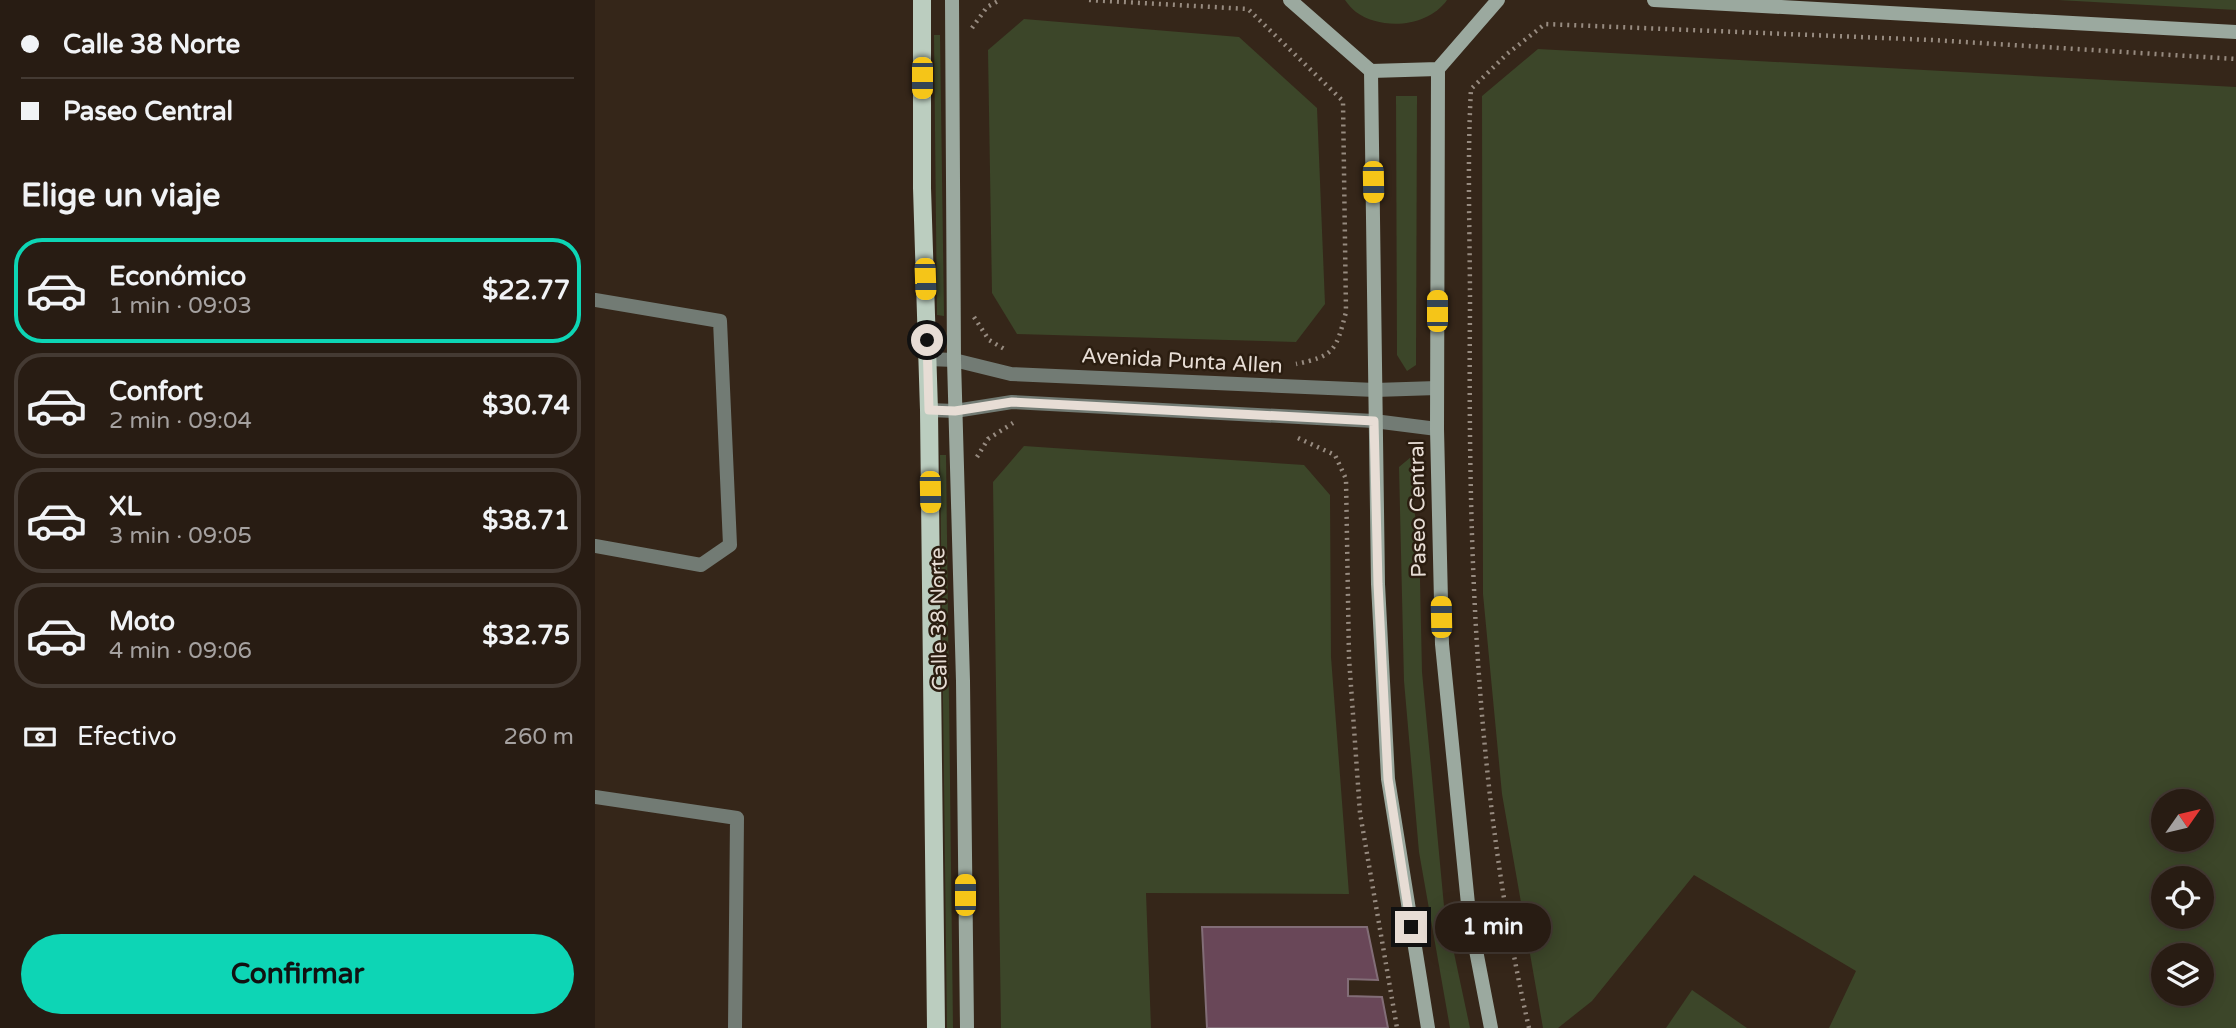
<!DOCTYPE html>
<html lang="es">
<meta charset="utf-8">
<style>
:root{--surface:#281c13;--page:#342921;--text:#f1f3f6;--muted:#a5a1a0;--line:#443a33;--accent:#0dd5b5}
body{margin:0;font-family:"Varela Round",sans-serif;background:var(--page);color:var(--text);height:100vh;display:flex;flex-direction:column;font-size:26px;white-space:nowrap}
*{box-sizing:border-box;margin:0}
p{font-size:23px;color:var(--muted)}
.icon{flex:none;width:38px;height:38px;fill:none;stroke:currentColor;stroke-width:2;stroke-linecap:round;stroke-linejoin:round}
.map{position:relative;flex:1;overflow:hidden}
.side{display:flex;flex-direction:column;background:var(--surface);width:595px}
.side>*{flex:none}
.banner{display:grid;align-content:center;height:154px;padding:0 21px;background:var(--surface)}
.needle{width:46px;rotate:56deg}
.tools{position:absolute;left:1556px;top:789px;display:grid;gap:14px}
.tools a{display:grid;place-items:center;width:63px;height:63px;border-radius:50%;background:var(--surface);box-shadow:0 4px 18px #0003,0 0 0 2px var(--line);font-size:35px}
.end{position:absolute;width:32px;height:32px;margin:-16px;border:9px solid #e7ddd5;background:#111;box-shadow:0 0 0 4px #111}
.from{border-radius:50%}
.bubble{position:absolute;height:49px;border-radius:24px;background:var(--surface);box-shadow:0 4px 18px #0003,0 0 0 2px var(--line);font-size:23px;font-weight:800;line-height:49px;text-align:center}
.car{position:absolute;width:21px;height:42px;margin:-21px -10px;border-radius:9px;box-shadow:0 0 5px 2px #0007;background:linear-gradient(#f5c518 24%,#345 0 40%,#f5c518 0 76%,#345 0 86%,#f5c518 0)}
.banner b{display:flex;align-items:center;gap:24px;height:66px;font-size:26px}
.banner b+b{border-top:2px solid var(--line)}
.banner i{width:18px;height:18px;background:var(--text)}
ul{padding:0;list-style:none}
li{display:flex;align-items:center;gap:21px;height:105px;margin:0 14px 10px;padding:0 7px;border:4px solid var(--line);border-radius:28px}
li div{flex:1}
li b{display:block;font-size:26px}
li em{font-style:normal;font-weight:800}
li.selected{border-color:var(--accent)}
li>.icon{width:63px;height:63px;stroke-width:1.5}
h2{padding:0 21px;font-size:32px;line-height:84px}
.pay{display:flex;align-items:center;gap:18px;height:77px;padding:0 21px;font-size:26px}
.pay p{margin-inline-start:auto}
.primary-button{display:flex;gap:14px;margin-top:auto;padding:14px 21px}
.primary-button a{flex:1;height:80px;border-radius:42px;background:var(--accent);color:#111;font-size:28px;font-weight:800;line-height:80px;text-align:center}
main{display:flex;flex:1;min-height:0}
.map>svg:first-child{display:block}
</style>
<main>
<section class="side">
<div class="banner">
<b><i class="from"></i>Calle 38 Norte</b>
<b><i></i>Paseo Central</b>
</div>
<h2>Elige un viaje</h2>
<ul>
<li class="selected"><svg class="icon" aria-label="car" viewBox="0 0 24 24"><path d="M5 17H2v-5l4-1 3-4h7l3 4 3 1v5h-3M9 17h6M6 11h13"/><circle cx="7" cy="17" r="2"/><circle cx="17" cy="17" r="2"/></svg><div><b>Económico</b><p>1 min · 09:03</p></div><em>$22.77</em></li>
<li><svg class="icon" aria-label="car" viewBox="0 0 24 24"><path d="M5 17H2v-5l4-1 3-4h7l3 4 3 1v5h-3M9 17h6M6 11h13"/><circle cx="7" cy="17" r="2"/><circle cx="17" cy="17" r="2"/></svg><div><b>Confort</b><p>2 min · 09:04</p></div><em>$30.74</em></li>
<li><svg class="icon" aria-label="car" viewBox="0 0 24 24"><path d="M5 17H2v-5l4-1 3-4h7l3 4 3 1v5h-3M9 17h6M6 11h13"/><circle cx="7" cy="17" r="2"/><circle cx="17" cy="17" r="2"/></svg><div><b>XL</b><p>3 min · 09:05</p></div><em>$38.71</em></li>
<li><svg class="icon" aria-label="car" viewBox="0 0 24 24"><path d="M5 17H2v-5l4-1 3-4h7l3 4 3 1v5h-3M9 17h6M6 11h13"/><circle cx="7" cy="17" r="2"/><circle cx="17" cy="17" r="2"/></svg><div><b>Moto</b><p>4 min · 09:06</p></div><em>$32.75</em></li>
</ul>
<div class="pay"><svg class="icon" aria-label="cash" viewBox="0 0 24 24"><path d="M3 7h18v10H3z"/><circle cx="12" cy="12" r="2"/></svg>Efectivo<p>260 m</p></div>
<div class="primary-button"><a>Confirmar</a></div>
</section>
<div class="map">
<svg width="1641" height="1028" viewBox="0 0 1641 1028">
<rect width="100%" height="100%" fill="#352619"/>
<g fill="#3c4629" fill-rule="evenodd">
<path d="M750,0H852C833,27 787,31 761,12C757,9 753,4 750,0Z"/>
<path d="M1463,0H1641V10Z"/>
<path d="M429,19L644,37L722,108L730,304L701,342L422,334L397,293L393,50Z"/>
<path d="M339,35H345L349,316L342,315Z"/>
<path d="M943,49L1641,87V1028H1234L1261,971L1099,875L997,1001L963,1028H948L907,794L888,594L887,96ZM1568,802H1606V840H1568ZM1568,878H1606V917H1568ZM1568,956H1606V994H1568Z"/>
<path d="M801,96H822L821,365L812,371L802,355Z"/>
<path d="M429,446L709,465L735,495L736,657L754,894L551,893L556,1028H406L398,482Z"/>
<path d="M345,455H351L358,1028H352Z"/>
<path d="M816,457L820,515L824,534L827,672L849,906L875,1028H855L824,852L809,681L804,467Z"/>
<path d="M1097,990L1152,1028H1071Z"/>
</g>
<path fill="#694758" stroke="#826d77" stroke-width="2" d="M607,927H772L783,980L753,979V996L787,997L793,1028H612Z"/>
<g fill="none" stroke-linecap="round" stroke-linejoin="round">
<g stroke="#978b80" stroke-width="4.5" stroke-dasharray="2 5" stroke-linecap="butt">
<path d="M494,0L653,9L748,101L751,312C741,350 740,356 701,364"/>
<path d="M377,28L392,7L405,0"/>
<path d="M379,317L394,340L411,350"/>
<path d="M703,438L740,455L751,479L754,658L765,813L802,1028"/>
<path d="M382,457L393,439L418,423"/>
<path d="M934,1028C880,791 873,548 875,306C875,234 872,161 876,89L912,54L950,24L1337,40L1641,59"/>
</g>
<g stroke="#727b74" stroke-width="14">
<path d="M0,300L125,321L135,545L106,565L0,546"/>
<path d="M333,359L359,360L416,374L780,390L842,388"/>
<path d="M334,410L360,411L417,402L779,421L842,429"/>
<path d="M0,797L142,818L140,1028"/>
</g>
<g stroke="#9ba99f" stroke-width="14">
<path d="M357,0L359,360L368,681L372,1028"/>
<path d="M695,0L776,71L843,69L903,0"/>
<path d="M1059,0L1641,32"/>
<path d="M843,69L842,429L847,644L874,914L896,1028"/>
<path d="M776,71L783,584L793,779L833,1028"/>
</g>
<path stroke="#bbcdbf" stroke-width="18" d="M327,0V188L334,410L341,1028"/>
</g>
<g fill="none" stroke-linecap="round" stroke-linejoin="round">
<path stroke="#e7ddd5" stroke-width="9" d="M332,340L334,410L360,411L417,402L779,421L783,584L793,779L816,927"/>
</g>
<g text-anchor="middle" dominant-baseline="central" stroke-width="5" stroke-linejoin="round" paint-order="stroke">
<g font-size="21" fill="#e7ddd5" stroke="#2b1d10">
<text transform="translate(587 361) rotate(3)">Avenida Punta Allen</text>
<text transform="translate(823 509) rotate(-91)">Paseo Central</text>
<text transform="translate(344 619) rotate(-91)">Calle 38 Norte</text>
</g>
</g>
</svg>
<div class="tools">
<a><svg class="needle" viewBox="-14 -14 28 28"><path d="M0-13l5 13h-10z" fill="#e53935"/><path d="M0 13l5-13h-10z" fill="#a5a1a0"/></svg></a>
<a><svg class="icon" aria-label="locate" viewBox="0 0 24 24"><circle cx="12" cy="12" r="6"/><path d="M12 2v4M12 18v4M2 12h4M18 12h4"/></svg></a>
<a><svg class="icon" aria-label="layers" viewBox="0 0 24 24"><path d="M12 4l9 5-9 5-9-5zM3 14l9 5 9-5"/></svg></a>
</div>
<i class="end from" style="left:332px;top:340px"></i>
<i class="end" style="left:816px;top:927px"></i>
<div class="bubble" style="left:840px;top:903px;width:116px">1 min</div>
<i class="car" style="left:327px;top:78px;rotate:180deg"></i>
<i class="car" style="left:778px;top:182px;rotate:179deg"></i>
<i class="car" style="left:330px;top:279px;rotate:178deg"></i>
<i class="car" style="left:842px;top:311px;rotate:0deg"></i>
<i class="car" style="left:335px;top:492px;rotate:179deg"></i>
<i class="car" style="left:846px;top:617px;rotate:359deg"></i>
<i class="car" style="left:370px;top:895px;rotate:0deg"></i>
</div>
</main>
